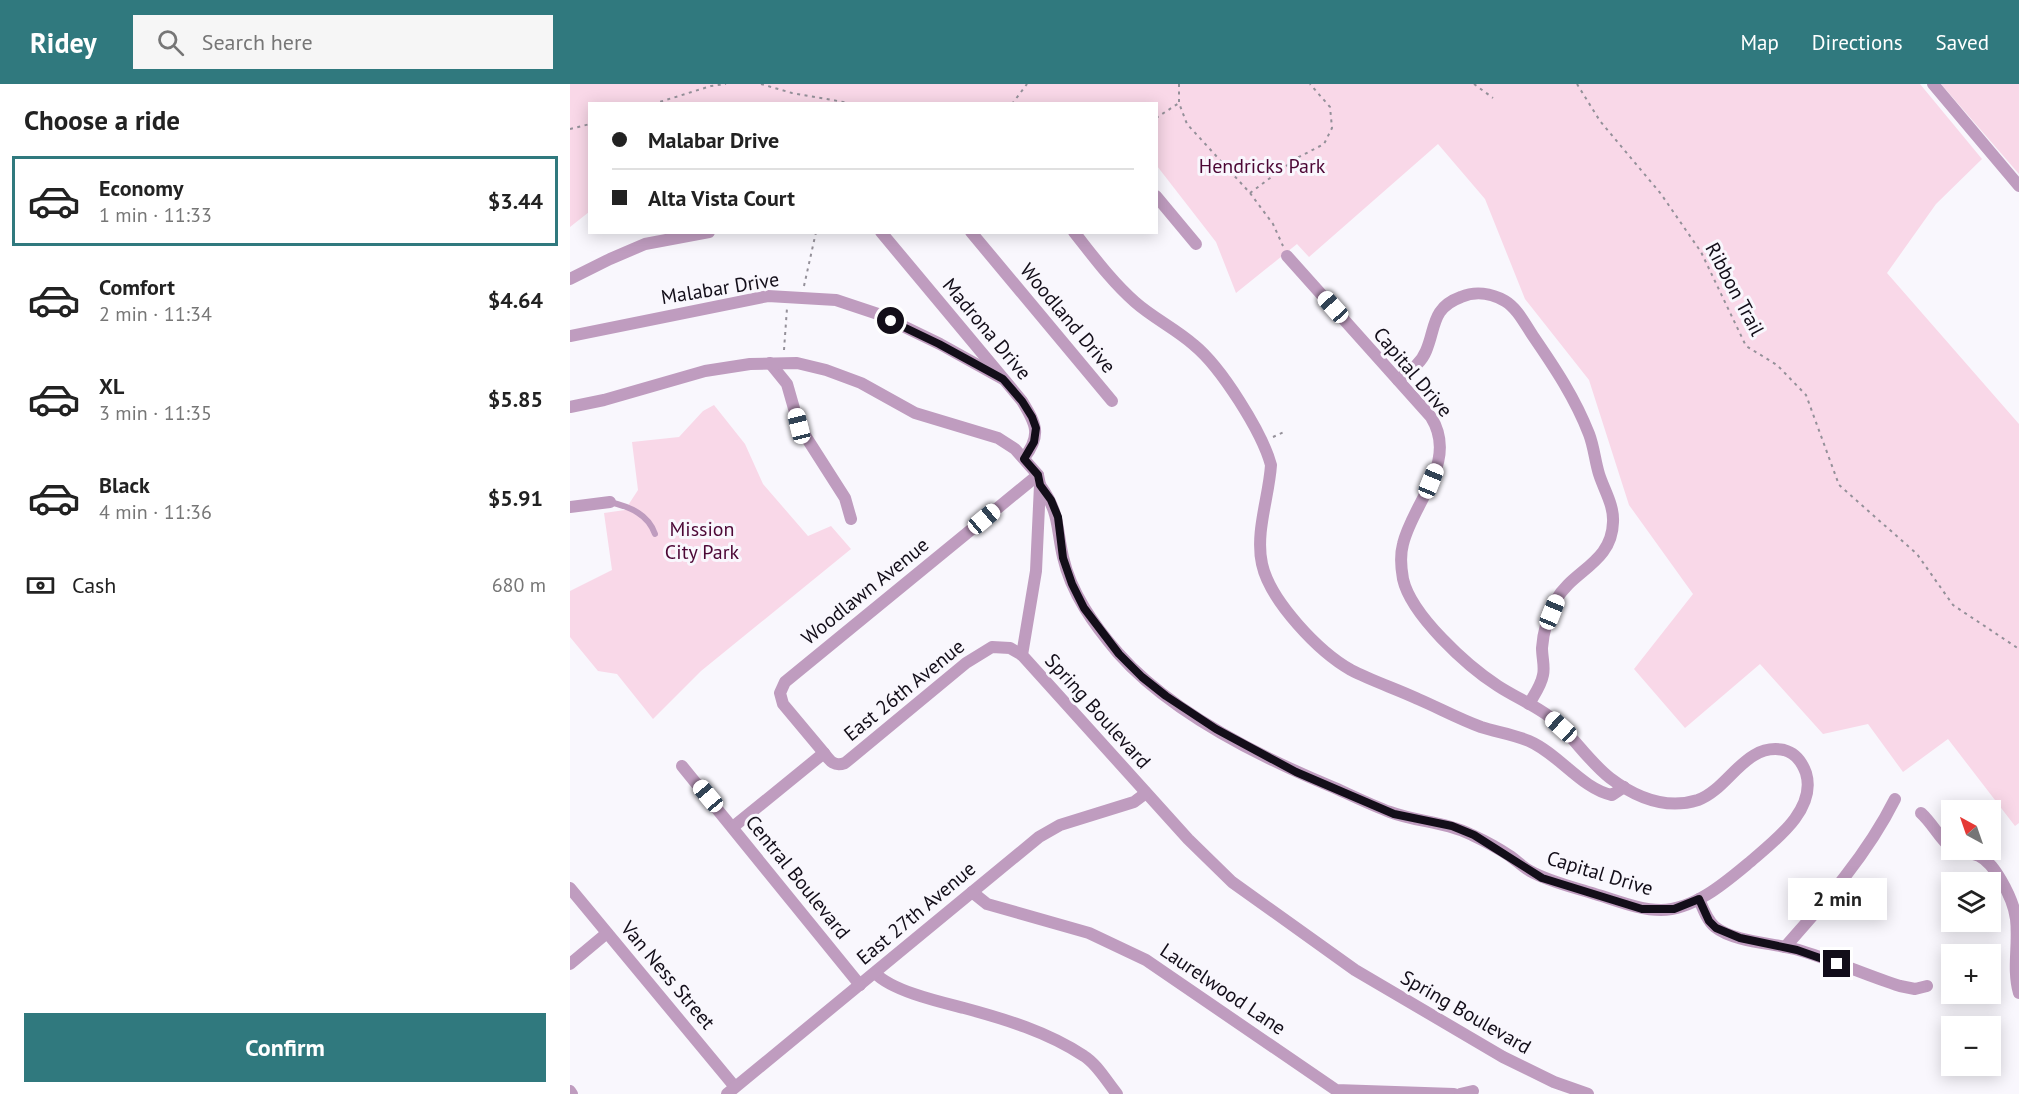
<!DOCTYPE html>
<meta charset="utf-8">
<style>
:root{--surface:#fff;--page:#f6f6f6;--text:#222;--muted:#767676;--line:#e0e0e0;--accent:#30797e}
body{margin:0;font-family:"PT Sans",sans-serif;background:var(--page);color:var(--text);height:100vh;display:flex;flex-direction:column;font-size:22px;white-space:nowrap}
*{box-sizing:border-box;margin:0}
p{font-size:20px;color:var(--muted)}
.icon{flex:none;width:33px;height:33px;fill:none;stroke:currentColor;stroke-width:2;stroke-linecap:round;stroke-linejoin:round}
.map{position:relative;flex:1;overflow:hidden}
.details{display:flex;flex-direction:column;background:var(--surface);width:570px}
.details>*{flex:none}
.guide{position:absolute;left:18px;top:18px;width:570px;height:132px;border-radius:0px;box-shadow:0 3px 15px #0003;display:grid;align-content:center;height:132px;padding:0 24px;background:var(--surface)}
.needle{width:39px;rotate:320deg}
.controls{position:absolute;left:1371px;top:716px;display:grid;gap:12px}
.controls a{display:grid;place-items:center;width:60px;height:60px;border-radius:0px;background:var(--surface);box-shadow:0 3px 15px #0003;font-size:30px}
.end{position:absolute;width:27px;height:27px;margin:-14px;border:8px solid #130e19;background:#fff;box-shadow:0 0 0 3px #fff}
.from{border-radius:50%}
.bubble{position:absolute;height:42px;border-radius:0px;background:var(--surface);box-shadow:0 3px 15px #0003;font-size:20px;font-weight:800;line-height:42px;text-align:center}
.car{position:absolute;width:18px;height:36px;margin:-18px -9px;border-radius:8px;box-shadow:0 0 4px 2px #0007;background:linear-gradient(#fff 24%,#345 0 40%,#fff 0 76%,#345 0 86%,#fff 0)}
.guide b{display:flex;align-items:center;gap:21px;height:57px;font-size:22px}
.guide b+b{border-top:2px solid var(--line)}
.guide i{width:15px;height:15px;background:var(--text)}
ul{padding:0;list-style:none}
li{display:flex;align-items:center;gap:18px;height:90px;margin:0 12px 9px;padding:0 12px;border:3px solid transparent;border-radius:0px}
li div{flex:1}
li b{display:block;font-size:22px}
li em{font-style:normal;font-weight:800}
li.current{border-color:var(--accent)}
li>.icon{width:54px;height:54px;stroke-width:1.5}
h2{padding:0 24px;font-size:27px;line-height:72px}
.pay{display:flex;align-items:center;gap:15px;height:66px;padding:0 24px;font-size:22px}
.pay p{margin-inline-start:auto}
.cta{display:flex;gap:12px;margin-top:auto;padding:12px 24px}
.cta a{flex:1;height:69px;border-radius:0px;background:var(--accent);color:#fff;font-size:24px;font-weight:800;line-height:69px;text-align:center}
header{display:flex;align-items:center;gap:36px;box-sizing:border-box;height:84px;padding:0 30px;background:var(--accent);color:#fff}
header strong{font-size:28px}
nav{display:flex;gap:33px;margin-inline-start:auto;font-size:21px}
.search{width:420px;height:54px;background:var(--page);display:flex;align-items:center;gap:15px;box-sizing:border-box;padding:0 21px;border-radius:0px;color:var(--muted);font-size:22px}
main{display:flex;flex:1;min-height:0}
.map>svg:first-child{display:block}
</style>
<header>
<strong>Ridey</strong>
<div class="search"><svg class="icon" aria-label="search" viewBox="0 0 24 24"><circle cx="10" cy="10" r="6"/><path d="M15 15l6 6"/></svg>Search here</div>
<nav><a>Map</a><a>Directions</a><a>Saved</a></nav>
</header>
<main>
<section class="details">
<h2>Choose a ride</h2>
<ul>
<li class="current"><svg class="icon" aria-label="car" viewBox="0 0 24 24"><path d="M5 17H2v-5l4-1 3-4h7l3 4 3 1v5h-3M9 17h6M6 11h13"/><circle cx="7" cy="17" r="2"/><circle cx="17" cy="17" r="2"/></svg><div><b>Economy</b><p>1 min · 11:33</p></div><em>$3.44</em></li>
<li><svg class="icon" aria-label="car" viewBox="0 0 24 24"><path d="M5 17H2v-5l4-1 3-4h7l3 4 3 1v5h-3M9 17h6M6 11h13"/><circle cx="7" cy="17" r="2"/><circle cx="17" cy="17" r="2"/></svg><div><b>Comfort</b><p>2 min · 11:34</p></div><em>$4.64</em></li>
<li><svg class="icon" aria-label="car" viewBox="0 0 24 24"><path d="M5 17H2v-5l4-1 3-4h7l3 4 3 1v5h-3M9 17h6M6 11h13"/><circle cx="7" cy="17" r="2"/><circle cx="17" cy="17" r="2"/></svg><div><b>XL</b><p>3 min · 11:35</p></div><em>$5.85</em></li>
<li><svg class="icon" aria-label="car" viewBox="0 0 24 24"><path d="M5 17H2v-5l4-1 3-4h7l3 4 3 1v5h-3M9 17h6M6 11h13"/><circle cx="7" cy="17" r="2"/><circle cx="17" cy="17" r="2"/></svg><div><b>Black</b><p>4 min · 11:36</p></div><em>$5.91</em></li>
</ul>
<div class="pay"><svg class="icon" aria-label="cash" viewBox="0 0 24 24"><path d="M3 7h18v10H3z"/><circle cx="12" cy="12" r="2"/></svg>Cash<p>680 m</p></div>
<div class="cta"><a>Confirm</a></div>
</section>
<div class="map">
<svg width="1449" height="1010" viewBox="0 0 1449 1010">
<rect width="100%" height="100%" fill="#f9f7fd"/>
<g fill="#f9d8e8">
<path d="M0,0H1350L1412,75L1366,120L1317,189L1449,340V739L1445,742L1378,655L1333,688L1298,640L1253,650L1190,580L1115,644L1064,585L1123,510L1059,421L1019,296L955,215L915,115L868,60L739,173L727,160L666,209L646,158L587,82L586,20H20L19,128L0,143Z"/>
<path d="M1371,0H1449V90Z"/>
<path d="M144,321L175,360L193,400L238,452L261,442L281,465L131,587L83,635L47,590L28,587L0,553V507L42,486L34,429L55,426L68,406L62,358L109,353L133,327Z"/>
</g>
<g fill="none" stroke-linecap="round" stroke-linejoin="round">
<g stroke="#949099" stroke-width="2" stroke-dasharray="3 4.5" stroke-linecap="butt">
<path d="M191,0L222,9L285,20"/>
<path d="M609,0V19L617,40L680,109L703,140L713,162"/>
<path d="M904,0L923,14"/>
<path d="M1007,0L1030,37L1091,110L1131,168L1176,262L1207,281L1236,311L1269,401L1347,470L1383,521L1449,565"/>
<path d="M83,20L141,2L156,0"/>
<path d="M442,20L457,0"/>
<path d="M586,34L609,19"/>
<path d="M0,45L20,40"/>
<path d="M680,109L727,74L754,60L762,44L760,23L740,0"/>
<path d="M234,202L246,148"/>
<path d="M214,266L217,224"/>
<path d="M703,353L714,348"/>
</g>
<path stroke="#bf9cbf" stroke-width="6" d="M40,418C60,423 78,430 85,450"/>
<g stroke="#bf9cbf" stroke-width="12">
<path d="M1363,0L1449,102"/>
<path d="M586,112L626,160"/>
<path d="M311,148L452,317C466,340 472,351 454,374"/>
<path d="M401,148L542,317"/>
<path d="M504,148C523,172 542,198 565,218C583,234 606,245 624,261C651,283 692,348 701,381C699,413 685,448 692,480C700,517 749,568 781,586C802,597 827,605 848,615C869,624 889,635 911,643C926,648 943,650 959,657C989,670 1012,705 1042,711L1054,703"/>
<path d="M0,195L40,175L75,160L139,148"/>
<path d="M0,252L198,212L266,216L308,230L370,260L433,295"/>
<path d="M200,279L217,300L229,342L275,414L281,435"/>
<path d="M828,296C838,288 851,280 856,267C866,244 861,224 891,213C905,207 921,209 935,217C947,224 955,240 963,252C985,284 1005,314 1019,350C1024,363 1025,377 1029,390C1034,406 1044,421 1043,438C1042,479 1003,486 986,516C979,530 973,548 972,564C972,573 975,583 973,591C971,602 964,611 959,620"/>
<path d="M0,323L34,316L135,287L180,280L227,279L256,286L291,299L345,329L428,354L445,365L468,391L470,401L466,487L452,571L618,755L662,798L785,886L933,973L984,998L1018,1010"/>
<path d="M470,401C490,429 486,442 493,473C501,509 524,541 548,569C601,629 692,674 765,704C783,712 801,721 820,728C847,738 876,738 902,751C915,757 928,764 940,772C947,777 953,783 960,787C980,798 1003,803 1025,810C1046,816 1069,826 1091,826C1124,826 1156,798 1180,778C1204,757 1247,726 1236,689C1232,678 1226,669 1214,666C1175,658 1159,705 1128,716C1096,726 1065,713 1040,694C1017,676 1002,650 980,633C964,621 945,613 928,602C897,582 841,531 833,495C831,484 830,471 833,460C843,418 889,378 861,333L717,172"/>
<path d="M0,423L40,418"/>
<path d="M254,669L213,620L210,609L215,598L468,391"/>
<path d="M112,682L290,901"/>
<path d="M1351,729C1363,740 1369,754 1382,765"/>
<path d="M163,743L254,669C260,677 264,683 275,679L396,579L422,563L440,564L452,571"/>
<path d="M1382,765C1391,770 1401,768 1409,772C1419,777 1425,786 1431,796C1438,808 1444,820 1446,835C1449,860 1442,885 1449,909"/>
<path d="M0,804L165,1003"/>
<path d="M402,808L417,820L519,849L576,876L766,1006L884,1010"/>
<path d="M1129,815C1133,825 1137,836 1145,843C1164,858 1202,859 1225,865C1261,875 1295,891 1330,902L1345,905L1357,902"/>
<path d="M1215,863C1256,817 1297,771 1325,715"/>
<path d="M0,880L37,849"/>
<path d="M305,889C322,907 370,918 394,924C435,935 478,948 514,972C527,980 537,998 547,1010"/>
<path d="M0,1007L2,1010"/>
<path d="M157,1010L469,753L490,741L564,718L576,709"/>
<path d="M890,1010L903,1007"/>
</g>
</g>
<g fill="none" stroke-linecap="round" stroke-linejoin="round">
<path stroke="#130e19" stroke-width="8" d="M321,237L369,260L433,295L452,317L462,333L466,344L464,358L454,375L468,391L470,401L481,416L488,433L493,474L502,500L514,524L549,570L572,593L596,612L646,645L726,688L824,730L882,742L904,751L972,794L1072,825H1104L1129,815L1139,837L1146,844L1170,854L1227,866L1267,880"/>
</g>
<g text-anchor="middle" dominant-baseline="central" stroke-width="6" stroke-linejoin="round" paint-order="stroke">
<g font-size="20" fill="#4c0735" stroke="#f9f7fd">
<text x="692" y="82">Hendricks Park</text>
<text x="132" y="445">Mission<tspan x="132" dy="23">City Park</tspan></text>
</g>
<g font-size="20" fill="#130e19" stroke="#f9f7fd">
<text transform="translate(150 204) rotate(-9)">Malabar Drive</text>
<text transform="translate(1165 205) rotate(62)">Ribbon Trail</text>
<text transform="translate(498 234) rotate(50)">Woodland Drive</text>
<text transform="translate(417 245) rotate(50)">Madrona Drive</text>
<text transform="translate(843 288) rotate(50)">Capital Drive</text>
<text transform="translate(295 507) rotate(-39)">Woodlawn Avenue</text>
<text transform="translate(334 606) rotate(-39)">East 26th Avenue</text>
<text transform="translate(528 627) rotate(48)">Spring Boulevard</text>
<text transform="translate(1030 789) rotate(17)">Capital Drive</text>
<text transform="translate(228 793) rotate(51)">Central Boulevard</text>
<text transform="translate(346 829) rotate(-40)">East 27th Avenue</text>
<text transform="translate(98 891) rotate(50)">Van Ness Street</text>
<text transform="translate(653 905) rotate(34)">Laurelwood Lane</text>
<text transform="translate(896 928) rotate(30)">Spring Boulevard</text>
</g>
</g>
</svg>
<div class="controls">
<a><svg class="needle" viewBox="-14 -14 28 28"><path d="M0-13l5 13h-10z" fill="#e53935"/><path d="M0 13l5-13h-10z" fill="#767676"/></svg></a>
<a><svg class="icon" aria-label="layers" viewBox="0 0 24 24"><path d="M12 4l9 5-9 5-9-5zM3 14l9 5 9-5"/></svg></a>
<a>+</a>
<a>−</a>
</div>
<i class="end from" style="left:321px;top:237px"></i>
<i class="end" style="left:1267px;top:880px"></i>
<div class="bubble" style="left:1218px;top:794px;width:99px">2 min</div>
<i class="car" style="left:763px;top:223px;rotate:318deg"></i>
<i class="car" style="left:229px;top:342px;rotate:346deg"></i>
<i class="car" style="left:861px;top:397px;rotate:22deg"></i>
<i class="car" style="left:414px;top:435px;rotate:50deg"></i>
<i class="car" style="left:982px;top:528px;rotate:22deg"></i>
<i class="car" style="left:991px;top:643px;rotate:312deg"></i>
<i class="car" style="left:138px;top:712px;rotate:320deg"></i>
<div class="guide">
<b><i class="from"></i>Malabar Drive</b>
<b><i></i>Alta Vista Court</b>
</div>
</div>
</main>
